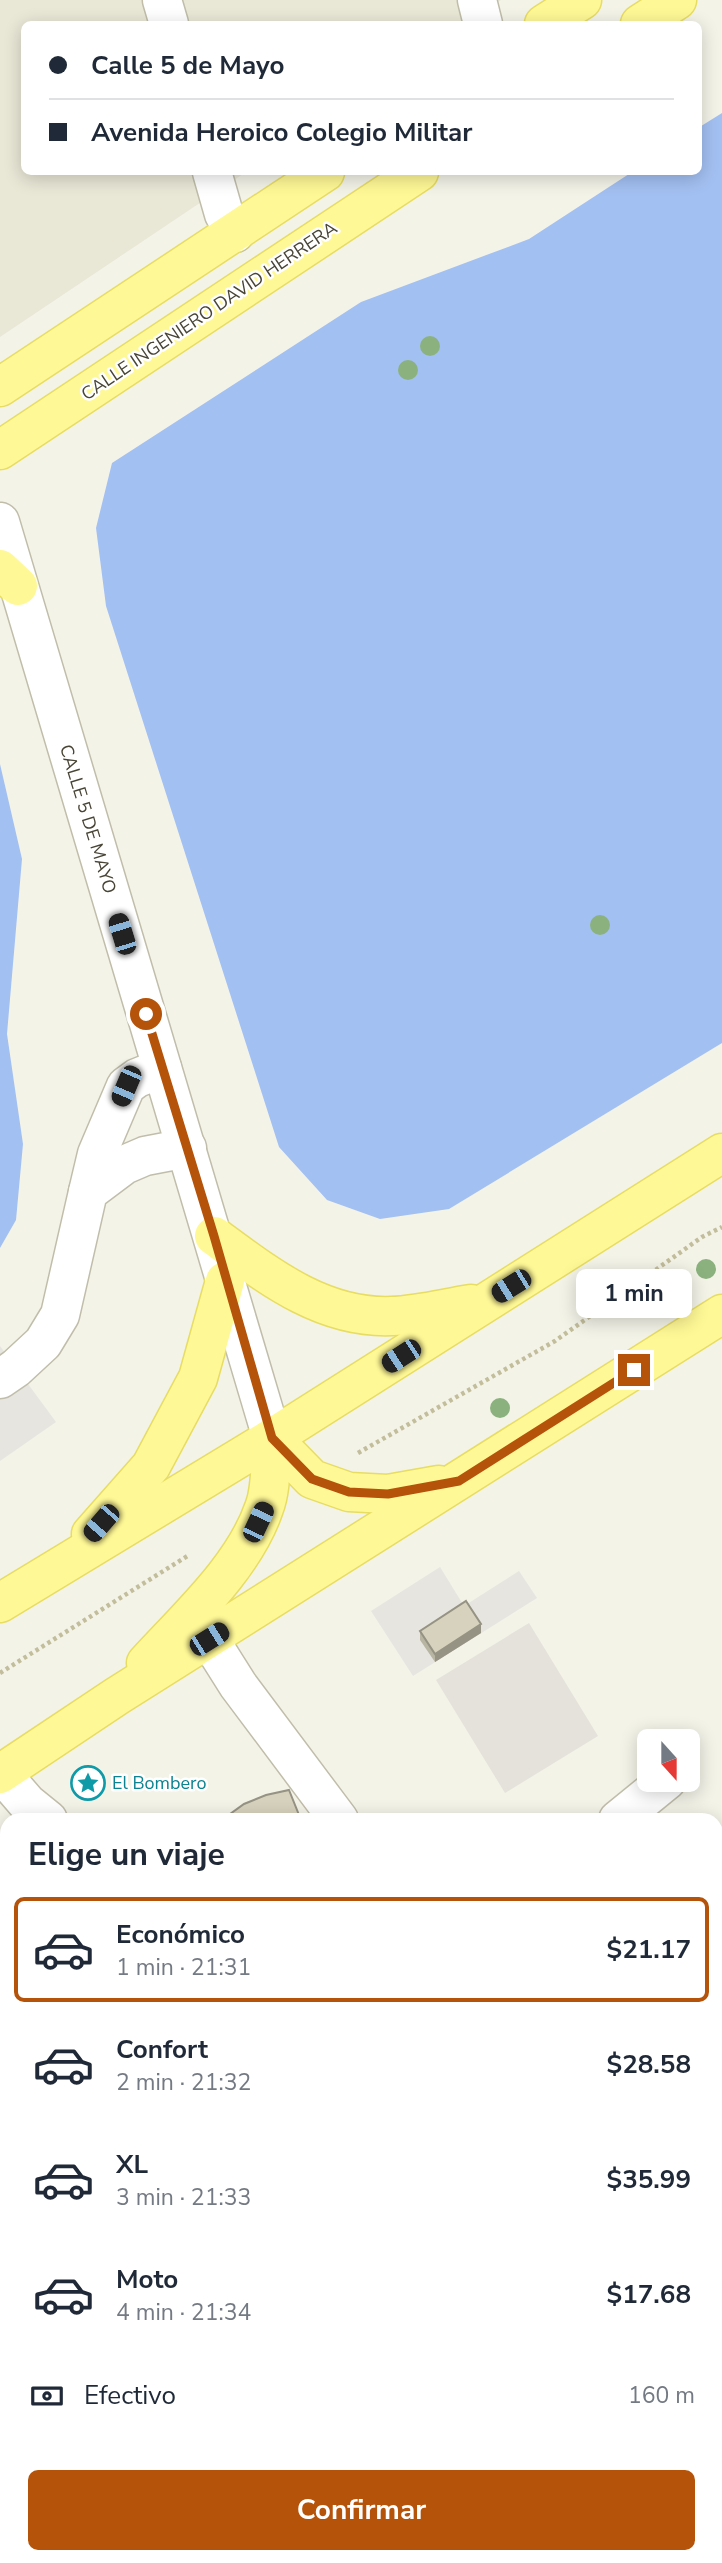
<!DOCTYPE html>
<html lang="es">
<meta charset="utf-8">
<style>
:root{--surface:#fff;--page:#f2f2f3;--text:#1f2937;--muted:#747a83;--line:#e0e1e3;--accent:#b45309}
body{margin:0;font-family:"Nunito Sans",sans-serif;background:var(--page);color:var(--text);height:100vh;display:flex;flex-direction:column;font-size:26px;white-space:nowrap}
*{box-sizing:border-box;margin:0}
p{font-size:23px;color:var(--muted)}
.icon{flex:none;width:38px;height:38px;fill:none;stroke:currentColor;stroke-width:2;stroke-linecap:round;stroke-linejoin:round}
.map{position:relative;flex:1;overflow:hidden}
.sheet{position:absolute;left:0px;top:1813px;width:723px;height:751px;display:flex;flex-direction:column;background:var(--surface);border-radius:21px 21px 0 0;box-shadow:0 4px 18px #0003}
.sheet>*{flex:none}
.banner{position:absolute;left:21px;top:21px;width:681px;height:154px;border-radius:10px;box-shadow:0 4px 18px #0003;display:grid;align-content:center;height:154px;padding:0 28px;background:var(--surface)}
.needle{width:46px;rotate:159deg}
.controls{position:absolute;left:637px;top:1729px;display:grid;gap:14px}
.controls a{display:grid;place-items:center;width:63px;height:63px;border-radius:10px;background:var(--surface);box-shadow:0 4px 18px #0003;font-size:35px}
.end{position:absolute;width:32px;height:32px;margin:-16px;border:9px solid #b45309;background:#fff;box-shadow:0 0 0 4px #fff}
.from{border-radius:50%}
.bubble{position:absolute;height:49px;border-radius:10px;background:var(--surface);box-shadow:0 4px 18px #0003;font-size:23px;font-weight:700;line-height:49px;text-align:center}
.car{position:absolute;width:21px;height:42px;margin:-21px -10px;border-radius:9px;box-shadow:0 0 5px 2px #0007;background:linear-gradient(#222 24%,#8ab4d8 0 40%,#222 0 76%,#8ab4d8 0 86%,#222 0)}
.banner b{display:flex;align-items:center;gap:24px;height:66px;font-size:26px}
.banner b+b{border-top:2px solid var(--line)}
.banner i{width:18px;height:18px;background:var(--text)}
ul{padding:0;list-style:none}
li{display:flex;align-items:center;gap:21px;height:105px;margin:0 14px 10px;padding:0 14px;border:4px solid transparent;border-radius:10px}
li div{flex:1}
li b{display:block;font-size:26px}
li em{font-style:normal;font-weight:700}
li.current{border-color:var(--accent)}
li>.icon{width:63px;height:63px;stroke-width:1.5}
h2{padding:0 28px;font-size:32px;line-height:84px}
.pay{display:flex;align-items:center;gap:18px;height:77px;padding:0 28px;font-size:26px}
.pay p{margin-inline-start:auto}
.action{display:flex;gap:14px;margin-top:auto;padding:14px 28px}
.action a{flex:1;height:80px;border-radius:10px;background:var(--accent);color:#fff;font-size:28px;font-weight:700;line-height:80px;text-align:center}
.map>svg:first-child{display:block}
</style>
<div class="map">
<svg width="722" height="2563" viewBox="0 0 722 2563">
<rect width="100%" height="100%" fill="#f4f3e8"/>
<path fill="#e9e7d6" d="M0,0H501L464,24H24V172H246L0,337Z"/>
<path fill="#e4e2da" d="M529,1623L598,1736L505,1793L436,1680Z"/>
<g fill="#e6e5e0">
<path d="M0,1346L56,1422L0,1461Z"/>
<path d="M440,1567L464,1606L519,1571L537,1598L413,1676L371,1611Z"/>
</g>
<g fill="#a3c0f2">
<path d="M722,113V1043L449,1209L380,1219L327,1200L279,1147L106,606L96,528L112,463L361,302L529,239L632,172H698V128Z"/>
<path d="M0,764L22,859L7,1034L23,1144L16,1220L0,1248Z"/>
<path d="M722,2359V2530L716,2535V2366Z"/>
<path d="M544,2557H694L690,2563H539Z"/>
</g>
<g fill="none" stroke-linecap="round" stroke-linejoin="round">
<g stroke="#c0beaa" stroke-width="41">
<g id="minor">
<path d="M162,0L169,24"/>
<path d="M477,0L483,24"/>
<path d="M212,172L224,214L235,233"/>
<path d="M0,522L272,1438"/>
<path d="M88,1192L97,1154L126,1086L137,1078L162,1068"/>
<path d="M0,1379L16,1368L43,1343L60,1315L88,1192L124,1165L145,1156L187,1148"/>
<path d="M209,1639L238,1685L339,1820"/>
<path d="M1,1773L27,1803L48,1820"/>
<path d="M618,1820L667,1780"/>
<path d="M0,2193L7,2204"/>
<path d="M0,2400L7,2411"/>
</g>
</g>
<g stroke="#e7dd63" stroke-width="41">
<g id="major">
<path d="M544,24L582,0"/>
<path d="M640,24L677,0"/>
<path d="M0,387L325,172"/>
<path d="M0,450L419,172"/>
<path d="M0,569L18,586"/>
<path d="M214,1236C267,1275 322,1319 392,1316C418,1315 445,1308 471,1304"/>
<path d="M272,1438L312,1479L349,1492L388,1494L439,1485"/>
<path d="M91,1534L151,1466L198,1378L225,1281"/>
<path d="M0,1603L272,1438L722,1153"/>
<path d="M146,1663C187,1618 244,1567 264,1508C272,1488 270,1460 272,1438"/>
<path d="M0,1774L117,1696L722,1314"/>
</g>
</g>
<g stroke="#e2c835" stroke-width="41">
<g id="highway">
<path d="M716,1909L722,1904"/>
<path d="M716,2023L722,2018"/>
<path d="M97,2563L102,2557"/>
<path d="M201,2563L206,2557"/>
</g>
</g>
<g stroke="#c2bd9b" stroke-width="4.5" stroke-dasharray="3.5 3.5" stroke-linecap="butt">
<path d="M358,1453L555,1341L702,1237L722,1227"/>
<path d="M0,1673L189,1555"/>
<path d="M716,2230L722,2223"/>
<path d="M421,2563L426,2557"/>
</g>
<use href="#minor" stroke="#fff" stroke-width="38"/>
<use href="#major" stroke="#fff896" stroke-width="38"/>
<use href="#highway" stroke="#ffee68" stroke-width="38"/>
</g>
<g fill="#8bb27e">
<circle cx="430" cy="346" r="10"/>
<circle cx="408" cy="370" r="10"/>
<circle cx="600" cy="925" r="10"/>
<circle cx="706" cy="1269" r="10"/>
<circle cx="500" cy="1408" r="10"/>
</g>
<g fill="#b8b5a3">
<path d="M420,1631L481,1633L435,1662L420,1640Z"/>
<path d="M7,1883V2136L5,2137L0,2126V2041L6,2038L0,2011V1921Z"/>
</g>
<g fill="#969384">
<path d="M481,1624V1633L435,1662V1654Z"/>
<path d="M7,2109V2136L5,2137V2110Z"/>
</g>
<g fill="#d6d2bd" stroke="#969384" stroke-width="2">
<path d="M466,1601L481,1624L435,1654L420,1631Z"/>
<path d="M289,1790L301,1820H224L226,1817L244,1804L266,1795Z"/>
<path d="M7,1883V2017L0,1984V1921Z"/>
<path d="M7,2037V2109L5,2110L0,2099V2041Z"/>
</g>
<g fill="none" stroke-linecap="round" stroke-linejoin="round">
<path stroke="#b45309" stroke-width="9" d="M146,1014L214,1236L272,1438L312,1479L349,1492L388,1494L459,1481L634,1370"/>
</g>
<defs>
<g id="sight-ring" transform="scale(1.75)"><circle r="9.5" fill="#fff" stroke="#0f9aa8" stroke-width="1.5"/><path d="M0-6L1.8-2.2L6-1.7L2.9 1.2L3.7 5.4L0 3.3L-3.7 5.4L-2.9 1.2L-6-1.7L-1.8-2.2Z" fill="#0f9aa8"/></g>
</defs>
<g fill-rule="evenodd">
<use href="#sight-ring" x="88" y="1783"/>
</g>
<g text-anchor="middle" dominant-baseline="central" stroke-width="5" stroke-linejoin="round" paint-order="stroke">
<g font-size="18" fill="#484536" stroke="#fff">
<text transform="translate(209 311) rotate(-34)">CALLE INGENIERO DAVID HERRERA</text>
<text transform="translate(88 819) rotate(73)">CALLE 5 DE MAYO</text>
</g>
<g font-size="18" fill="#0d838f" stroke="#fff" text-anchor="start">
<text x="112" y="1783">El Bombero</text>
</g>
</g>
</svg>
<div class="controls">
<a><svg class="needle" viewBox="-14 -14 28 28"><path d="M0-13l5 13h-10z" fill="#e53935"/><path d="M0 13l5-13h-10z" fill="#747a83"/></svg></a>
</div>
<i class="end from" style="left:146px;top:1014px"></i>
<i class="end" style="left:634px;top:1370px"></i>
<div class="bubble" style="left:576px;top:1269px;width:116px">1 min</div>
<i class="car" style="left:122px;top:934px;rotate:343deg"></i>
<i class="car" style="left:126px;top:1086px;rotate:203deg"></i>
<i class="car" style="left:511px;top:1286px;rotate:238deg"></i>
<i class="car" style="left:401px;top:1356px;rotate:237deg"></i>
<i class="car" style="left:258px;top:1522px;rotate:25deg"></i>
<i class="car" style="left:101px;top:1523px;rotate:221deg"></i>
<i class="car" style="left:209px;top:1639px;rotate:58deg"></i>
<div class="banner">
<b><i class="from"></i>Calle 5 de Mayo</b>
<b><i></i>Avenida Heroico Colegio Militar</b>
</div>
<section class="sheet">
<h2>Elige un viaje</h2>
<ul>
<li class="current"><svg class="icon" aria-label="car" viewBox="0 0 24 24"><path d="M5 17H2v-5l4-1 3-4h7l3 4 3 1v5h-3M9 17h6M6 11h13"/><circle cx="7" cy="17" r="2"/><circle cx="17" cy="17" r="2"/></svg><div><b>Económico</b><p>1 min · 21:31</p></div><em>$21.17</em></li>
<li><svg class="icon" aria-label="car" viewBox="0 0 24 24"><path d="M5 17H2v-5l4-1 3-4h7l3 4 3 1v5h-3M9 17h6M6 11h13"/><circle cx="7" cy="17" r="2"/><circle cx="17" cy="17" r="2"/></svg><div><b>Confort</b><p>2 min · 21:32</p></div><em>$28.58</em></li>
<li><svg class="icon" aria-label="car" viewBox="0 0 24 24"><path d="M5 17H2v-5l4-1 3-4h7l3 4 3 1v5h-3M9 17h6M6 11h13"/><circle cx="7" cy="17" r="2"/><circle cx="17" cy="17" r="2"/></svg><div><b>XL</b><p>3 min · 21:33</p></div><em>$35.99</em></li>
<li><svg class="icon" aria-label="car" viewBox="0 0 24 24"><path d="M5 17H2v-5l4-1 3-4h7l3 4 3 1v5h-3M9 17h6M6 11h13"/><circle cx="7" cy="17" r="2"/><circle cx="17" cy="17" r="2"/></svg><div><b>Moto</b><p>4 min · 21:34</p></div><em>$17.68</em></li>
</ul>
<div class="pay"><svg class="icon" aria-label="cash" viewBox="0 0 24 24"><path d="M3 7h18v10H3z"/><circle cx="12" cy="12" r="2"/></svg>Efectivo<p>160 m</p></div>
<div class="action"><a>Confirmar</a></div>
</section>
</div>
